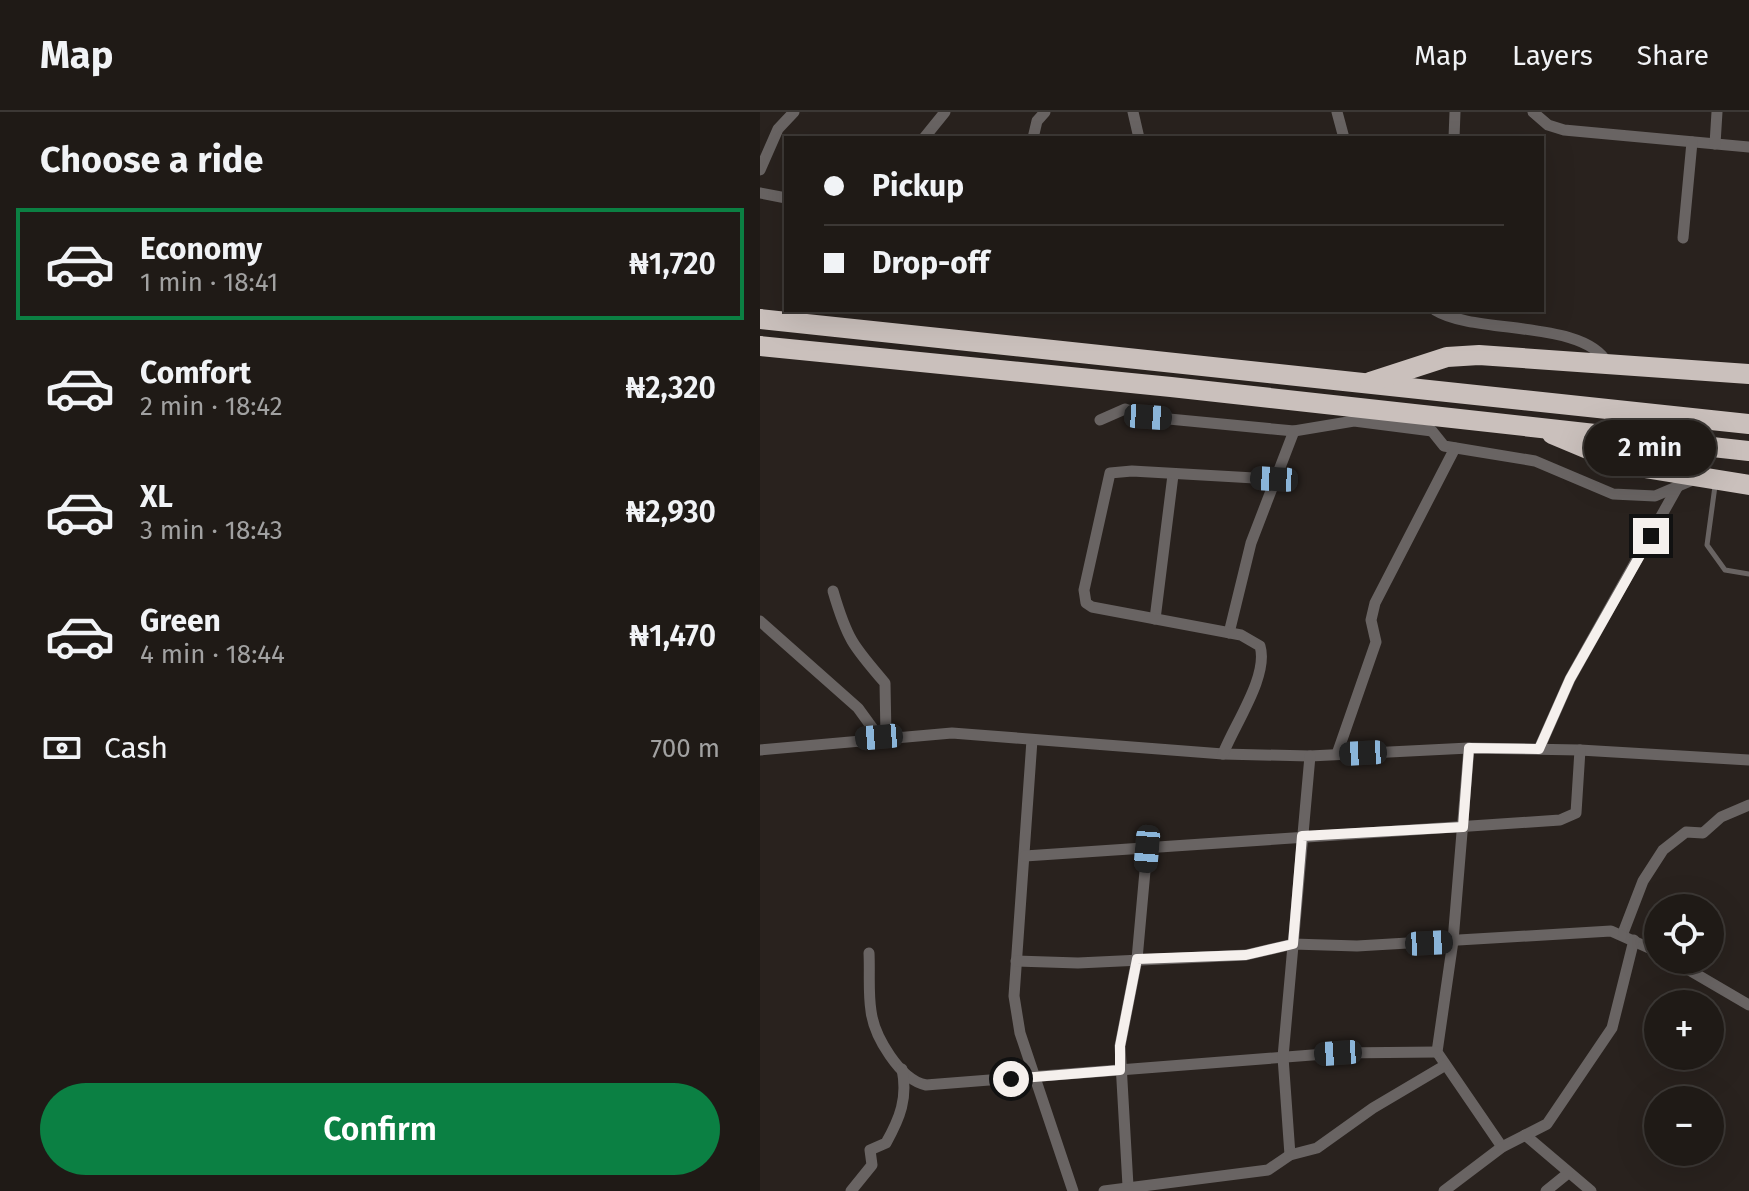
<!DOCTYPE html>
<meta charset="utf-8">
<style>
:root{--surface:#1f1a16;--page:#2c2723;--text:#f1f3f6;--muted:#a1a1a1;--line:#3c3835;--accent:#0b8043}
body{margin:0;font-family:"Fira Sans",sans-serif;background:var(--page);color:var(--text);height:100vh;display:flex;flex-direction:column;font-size:30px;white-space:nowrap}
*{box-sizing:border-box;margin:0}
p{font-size:26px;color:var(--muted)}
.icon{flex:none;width:44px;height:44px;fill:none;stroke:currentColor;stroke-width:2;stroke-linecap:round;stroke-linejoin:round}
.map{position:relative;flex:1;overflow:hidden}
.panel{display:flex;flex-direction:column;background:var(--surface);width:760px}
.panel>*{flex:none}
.top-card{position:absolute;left:24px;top:24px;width:760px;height:176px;border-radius:0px;box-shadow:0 8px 32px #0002,0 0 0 2px var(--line);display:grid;align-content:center;height:176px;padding:0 40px;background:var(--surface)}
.fabs{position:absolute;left:884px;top:782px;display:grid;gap:16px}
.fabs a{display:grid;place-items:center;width:80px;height:80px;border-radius:50%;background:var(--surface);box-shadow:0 8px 32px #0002,0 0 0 2px var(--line);font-size:40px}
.end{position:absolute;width:36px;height:36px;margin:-18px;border:10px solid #f5f0ed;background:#111;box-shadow:0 0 0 4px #111}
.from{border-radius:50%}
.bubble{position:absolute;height:56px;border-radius:28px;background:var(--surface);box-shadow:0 8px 32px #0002,0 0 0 2px var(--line);font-size:26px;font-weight:600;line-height:56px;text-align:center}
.car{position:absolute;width:24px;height:48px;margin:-24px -12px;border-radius:10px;box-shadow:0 0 6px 2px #0007;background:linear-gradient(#222 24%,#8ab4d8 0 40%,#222 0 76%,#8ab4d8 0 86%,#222 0)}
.top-card b{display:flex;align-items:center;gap:28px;height:76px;font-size:30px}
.top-card b+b{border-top:2px solid var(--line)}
.top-card i{width:20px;height:20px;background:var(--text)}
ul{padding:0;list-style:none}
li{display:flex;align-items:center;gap:24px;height:112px;margin:0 16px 12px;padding:0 24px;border:4px solid transparent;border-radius:0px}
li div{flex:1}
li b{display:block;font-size:30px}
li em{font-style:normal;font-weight:600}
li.current{border-color:var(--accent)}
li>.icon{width:72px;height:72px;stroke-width:1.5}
h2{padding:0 40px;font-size:36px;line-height:96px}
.pay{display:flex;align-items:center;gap:20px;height:88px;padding:0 40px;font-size:30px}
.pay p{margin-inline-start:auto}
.cta{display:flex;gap:16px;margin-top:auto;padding:16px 40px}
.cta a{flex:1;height:92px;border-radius:48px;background:var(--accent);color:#fff;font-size:32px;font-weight:600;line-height:92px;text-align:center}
header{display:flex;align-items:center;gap:48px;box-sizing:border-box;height:112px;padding:0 40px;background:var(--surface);border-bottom:2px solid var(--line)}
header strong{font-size:38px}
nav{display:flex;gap:44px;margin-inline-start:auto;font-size:28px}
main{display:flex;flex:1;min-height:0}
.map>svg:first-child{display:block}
</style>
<header>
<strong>Map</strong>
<nav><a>Map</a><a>Layers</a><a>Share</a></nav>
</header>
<main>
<section class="panel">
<h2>Choose a ride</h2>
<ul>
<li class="current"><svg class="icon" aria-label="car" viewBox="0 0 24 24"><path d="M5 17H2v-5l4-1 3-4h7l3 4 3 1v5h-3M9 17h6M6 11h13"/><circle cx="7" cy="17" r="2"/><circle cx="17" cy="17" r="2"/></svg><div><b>Economy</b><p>1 min · 18:41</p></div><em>₦1,720</em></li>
<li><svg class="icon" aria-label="car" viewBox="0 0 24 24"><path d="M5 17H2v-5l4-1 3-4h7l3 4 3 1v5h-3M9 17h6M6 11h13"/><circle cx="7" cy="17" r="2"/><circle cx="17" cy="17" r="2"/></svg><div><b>Comfort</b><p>2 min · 18:42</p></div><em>₦2,320</em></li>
<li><svg class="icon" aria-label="car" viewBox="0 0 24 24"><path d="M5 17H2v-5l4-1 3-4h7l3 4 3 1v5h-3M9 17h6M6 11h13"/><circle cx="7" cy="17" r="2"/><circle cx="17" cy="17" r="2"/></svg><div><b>XL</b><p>3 min · 18:43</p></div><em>₦2,930</em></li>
<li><svg class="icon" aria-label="car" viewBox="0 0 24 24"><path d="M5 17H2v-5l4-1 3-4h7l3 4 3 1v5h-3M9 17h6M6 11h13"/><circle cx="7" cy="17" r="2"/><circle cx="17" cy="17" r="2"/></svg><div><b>Green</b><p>4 min · 18:44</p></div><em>₦1,470</em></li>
</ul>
<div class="pay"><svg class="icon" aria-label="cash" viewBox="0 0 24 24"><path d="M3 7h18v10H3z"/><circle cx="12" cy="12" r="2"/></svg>Cash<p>700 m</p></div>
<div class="cta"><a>Confirm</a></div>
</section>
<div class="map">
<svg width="989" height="1079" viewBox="0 0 989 1079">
<rect width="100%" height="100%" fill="#29221e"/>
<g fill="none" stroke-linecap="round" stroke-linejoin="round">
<path stroke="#696463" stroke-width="5" d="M955,374L947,433L965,458L989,462"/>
<g stroke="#696463" stroke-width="11">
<path d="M373,0L379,26"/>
<path d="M577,0L584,26"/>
<path d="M773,0L788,13L804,18L989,35"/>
<path d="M164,26L185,0"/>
<path d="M273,26L277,9L285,0"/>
<path d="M694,26L695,0"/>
<path d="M955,32L957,0"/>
<path d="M0,58L18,17L34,0"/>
<path d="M0,81L26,86"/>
<path d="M923,126L932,30"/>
<path d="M675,198C715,223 825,207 848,252"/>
<path d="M340,308L365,297L388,305L534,319L594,309L672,319L684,334L775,349L853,382L895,384L935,367"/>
<path d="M73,479C87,527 93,534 125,571L126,625"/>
<path d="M395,507L413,363"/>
<path d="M0,509L98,596L119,625"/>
<path d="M469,521L491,431L534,319"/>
<path d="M272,628L254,884L260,921L313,1079"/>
<path d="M709,636L693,829L677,940L742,1035"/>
<path d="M779,637L810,567L918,374"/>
<path d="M0,638L192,621L463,642L550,644L709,636L820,638L989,648"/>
<path d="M463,642C474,613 509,564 500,534L481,523L332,495L326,491L324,478L350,361L372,359L514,367"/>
<path d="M577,642L616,530L611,508L615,491L695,336"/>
<path d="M265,744L800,708L816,701L820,638"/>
<path d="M863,821L883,769L903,738L926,720L943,721L961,705L989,693"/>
<path d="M109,841C110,860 108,880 111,899C114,924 140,968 166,973L578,941L677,940"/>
<path d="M912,848L989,893"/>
<path d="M256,849L318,851L486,843L533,832L597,834L851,819L898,840"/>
<path d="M765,1023L831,1079"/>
<path d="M530,1043L523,945L550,644"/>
<path d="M368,1074L360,934L377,847L387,737"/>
<path d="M91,1079L112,1053L110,1038L126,1031C140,1006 148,986 142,957"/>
<path d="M344,1079L508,1058L530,1043L557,1036L613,996L684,954"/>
<path d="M684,1079L742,1035L787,1012L852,916L874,828"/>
<path d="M786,1079L807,1062"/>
</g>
<g stroke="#cac0bc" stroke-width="20">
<path d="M0,207L989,312"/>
<path d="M0,234L411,275L989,339"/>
<path d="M610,270L687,245L719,243L989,262"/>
<path d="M792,322L866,353L989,373"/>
</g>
</g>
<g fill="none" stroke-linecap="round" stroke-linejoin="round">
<path stroke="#f5f0ed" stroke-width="10" d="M251,967L360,958V934L377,847L486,843L533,832L542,724L703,715L709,636L779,637L810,567L891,424"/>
</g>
</svg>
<div class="fabs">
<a><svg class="icon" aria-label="locate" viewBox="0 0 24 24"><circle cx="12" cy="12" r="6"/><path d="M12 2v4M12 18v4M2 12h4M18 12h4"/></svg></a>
<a>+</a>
<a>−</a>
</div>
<i class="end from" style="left:251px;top:967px"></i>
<i class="end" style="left:891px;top:424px"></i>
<div class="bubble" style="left:824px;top:308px;width:132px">2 min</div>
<i class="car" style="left:388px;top:305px;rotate:94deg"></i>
<i class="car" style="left:514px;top:367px;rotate:273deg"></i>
<i class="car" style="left:119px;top:625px;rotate:265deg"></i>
<i class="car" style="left:603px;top:641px;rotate:267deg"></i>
<i class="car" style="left:387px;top:737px;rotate:185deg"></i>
<i class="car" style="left:669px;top:831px;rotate:87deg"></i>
<i class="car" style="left:578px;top:941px;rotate:266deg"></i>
<div class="top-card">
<b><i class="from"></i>Pickup</b>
<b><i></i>Drop-off</b>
</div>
</div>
</main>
